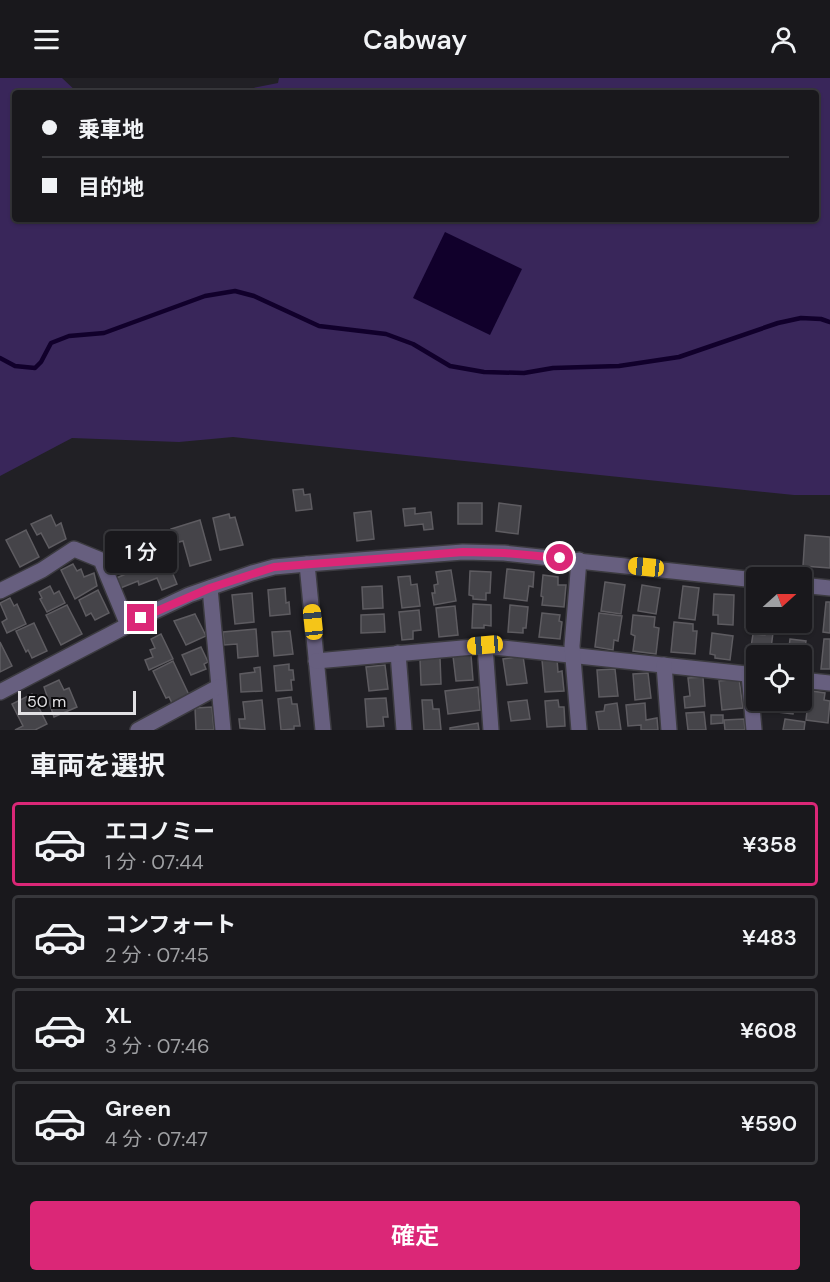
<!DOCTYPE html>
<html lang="ja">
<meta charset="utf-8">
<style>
:root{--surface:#19181c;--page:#222125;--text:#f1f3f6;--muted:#9fa0a3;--line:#37373b;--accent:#db2777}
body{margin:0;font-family:"DM Sans","Noto Sans JP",sans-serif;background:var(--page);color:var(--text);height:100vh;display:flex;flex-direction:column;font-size:22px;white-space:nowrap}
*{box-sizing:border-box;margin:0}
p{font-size:20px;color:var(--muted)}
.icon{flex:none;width:33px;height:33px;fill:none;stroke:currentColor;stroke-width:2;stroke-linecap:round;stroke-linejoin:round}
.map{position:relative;height:652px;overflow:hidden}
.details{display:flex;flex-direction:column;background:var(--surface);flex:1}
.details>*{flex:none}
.top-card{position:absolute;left:12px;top:12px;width:807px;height:132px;border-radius:6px;box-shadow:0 2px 4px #0004,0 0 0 2px var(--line);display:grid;align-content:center;height:132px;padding:0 30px;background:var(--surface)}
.needle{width:39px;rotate:69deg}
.buttons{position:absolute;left:746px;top:489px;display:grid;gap:12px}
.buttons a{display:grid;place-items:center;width:66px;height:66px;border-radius:6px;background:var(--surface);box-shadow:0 2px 4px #0004,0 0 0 2px var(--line);font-size:30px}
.scale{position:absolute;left:18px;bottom:15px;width:118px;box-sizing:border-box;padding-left:6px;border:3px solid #e2e1e4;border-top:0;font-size:16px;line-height:21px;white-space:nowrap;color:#e2e1e4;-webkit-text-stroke:4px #0b0a0c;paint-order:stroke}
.end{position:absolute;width:27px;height:27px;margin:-14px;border:8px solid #db2777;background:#fff;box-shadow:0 0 0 3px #fff}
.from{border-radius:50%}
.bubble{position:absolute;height:42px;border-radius:6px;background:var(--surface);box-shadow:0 2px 4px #0004,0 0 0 2px var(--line);font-size:20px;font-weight:600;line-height:42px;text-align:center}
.car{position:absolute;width:18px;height:36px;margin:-18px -9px;border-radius:8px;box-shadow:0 0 4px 2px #0007;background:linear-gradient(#f5c518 24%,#345 0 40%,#f5c518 0 76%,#345 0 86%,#f5c518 0)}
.top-card b{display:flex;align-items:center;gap:21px;height:57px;font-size:22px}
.top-card b+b{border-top:2px solid var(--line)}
.top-card i{width:15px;height:15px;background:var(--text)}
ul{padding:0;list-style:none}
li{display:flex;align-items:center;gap:18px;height:84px;margin:0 12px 9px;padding:0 18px;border:3px solid var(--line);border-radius:6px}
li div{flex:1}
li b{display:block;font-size:22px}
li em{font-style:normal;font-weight:600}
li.selected{border-color:var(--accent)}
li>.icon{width:54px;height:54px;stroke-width:1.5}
h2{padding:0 30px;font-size:27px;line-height:72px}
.primary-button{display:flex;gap:12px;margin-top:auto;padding:12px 30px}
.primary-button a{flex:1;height:69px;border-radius:6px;background:var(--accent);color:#fff;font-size:24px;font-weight:600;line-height:69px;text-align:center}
header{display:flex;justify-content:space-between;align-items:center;height:78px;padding:0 30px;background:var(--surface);font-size:27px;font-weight:600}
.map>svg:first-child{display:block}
</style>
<header><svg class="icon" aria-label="menu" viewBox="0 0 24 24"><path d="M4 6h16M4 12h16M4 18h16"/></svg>Cabway<svg class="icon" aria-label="person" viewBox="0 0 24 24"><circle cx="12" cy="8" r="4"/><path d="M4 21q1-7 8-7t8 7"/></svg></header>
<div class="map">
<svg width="830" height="652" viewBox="0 0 830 652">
<rect width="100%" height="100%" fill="#212025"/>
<path fill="#39265a" d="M0,0H62L78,15H15V141H816V15H228L278,5L279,0H830V417H794L233,359L179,364L72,360L0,398Z"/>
<path fill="#11002b" d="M445,154L522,191L490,257L413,220Z"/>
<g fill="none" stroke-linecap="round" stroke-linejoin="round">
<path stroke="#11002b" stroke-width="4.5" d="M0,280L15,288L35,290L41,284L51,265L69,258L104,255L205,218L235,213L254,218L319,248L386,256L413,266L450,288L484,294L524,295L553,290L619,288L679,279L778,245L801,240L821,241L830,244"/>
</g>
<g fill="#454449" stroke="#5e5c61" stroke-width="1.5">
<path d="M303,411L304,417L310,416L312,431L296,433L293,412Z"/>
<rect x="458" y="425" width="24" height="21"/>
<path d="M499,425L521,428L518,456L496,453Z"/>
<path d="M415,430V436L431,434L433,451L424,452L423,446L405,448L403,431Z"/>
<path d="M371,433L374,461L357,463L354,435Z"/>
<path d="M229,436L230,440L235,439L243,467L220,472L213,440Z"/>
<path d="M51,437L56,448L61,445L66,461L49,470L41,455L37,457L31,446Z"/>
<path d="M200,442L211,482L190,488L183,463L175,465L171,451Z"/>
<path d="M26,452L39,479L20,489L6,462Z"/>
<path d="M805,457L830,459V490L803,488Z"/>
<path d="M136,459L139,466L159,460L164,476L144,483L142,479L131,483L124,462Z"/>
<path d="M166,479L177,506L162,512L157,500L139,507L138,503L118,511L114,501Z"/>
<path d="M73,486L77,493L81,491L84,499L94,495L97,508L75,521L61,492Z"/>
<path d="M507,491L534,494L533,509L529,508L527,523L504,520Z"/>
<path d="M451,492L456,523L434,527L432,515H435L434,507L438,506L436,494Z"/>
<path d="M470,493L491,494L490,515H486V522L473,521V518L469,517Z"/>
<path d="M543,497L558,499V507H566L564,529L542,527L543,519L541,518Z"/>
<path d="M410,498L411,507L417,506L420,528L402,530L398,499Z"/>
<path d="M605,504L625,507L621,536L601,533Z"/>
<path d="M642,507L660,510L656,536L638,533Z"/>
<path d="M50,508L54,516L59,513L65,525L47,534L40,521L42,520L39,514Z"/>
<path d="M382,508L383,530L363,531L362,509Z"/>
<path d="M683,508L699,510L695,542L679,540Z"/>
<path d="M285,510L286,525L289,524L290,536L270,538L268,512Z"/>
<path d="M98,512L109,535L95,542L91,535L86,538L79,522Z"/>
<path d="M252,515L254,544L235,546L232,517Z"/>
<path d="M714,516L734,517L733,547L718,546V537H713Z"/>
<path d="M752,518L756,519V544H773L772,553L745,549L748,526H751Z"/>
<path d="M10,520L14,528L17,526L26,546L7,555L2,544L7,541L0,525Z"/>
<path d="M826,524H830V555L823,554Z"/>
<path d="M801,525L812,526L808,555L793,553L794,544H801Z"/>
<path d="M473,526L491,527V548L484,547V550H472Z"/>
<path d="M67,527L82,556L61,567L46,537Z"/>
<path d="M510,527L528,529L526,550H523V555L508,554Z"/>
<path d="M455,528L458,557L439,559L436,530Z"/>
<path d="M419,532L421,552L413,553V561L402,562L399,534Z"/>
<path d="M542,535L560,537L559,543L562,544L560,561L539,559Z"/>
<path d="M599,535L622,538L618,563L614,562L613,572L595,569Z"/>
<path d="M195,536L206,558L186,567L174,543Z"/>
<path d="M384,536L385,554L361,555V537Z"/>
<path d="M633,537L655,539L654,549L659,550L656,576L633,573L635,558L631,556Z"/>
<path d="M674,544L693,546V553H697L695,576L671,574Z"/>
<path d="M34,545L47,573L32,580L28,572L26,574L16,553Z"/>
<path d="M256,551L258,578L238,580L237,566L224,567L223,554Z"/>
<path d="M290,553L293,576L274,578L272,554Z"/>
<path d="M766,554L773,555L770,578H756V583L749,582L753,556L765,557Z"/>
<path d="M712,555L733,558L730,582L715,580V577L710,576Z"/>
<path d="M161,556L173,581L149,592L145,582L153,579L150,572L155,570L151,561Z"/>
<path d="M790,561L806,563L802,589L801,578H788Z"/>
<path d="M824,561H830V591H821Z"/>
<path d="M0,564L12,588L0,594Z"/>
<path d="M201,569L208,584L204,586L206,591L191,597L182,577Z"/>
<path d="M471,577L473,602L456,603L453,578Z"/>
<path d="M523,578L527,605L507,607L503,581Z"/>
<path d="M440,580L441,606L421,607L420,581Z"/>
<path d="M557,581L558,594L562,593L564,613L545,614L542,582Z"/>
<path d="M173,583L189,617L172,625L169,619L166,620L153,593Z"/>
<path d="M289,586V592H293L294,602H291L292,612L276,613L274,588Z"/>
<path d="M385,587L388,611L369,613L366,589Z"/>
<path d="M260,589L262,613L241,614L240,596L255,594L254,590Z"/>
<path d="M615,591L618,618L599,619L597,592Z"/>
<path d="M648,595L651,620L635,622L633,596Z"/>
<path d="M703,599L705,628L685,630L684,619L690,618L688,600Z"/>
<path d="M739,601L743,630L722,632L719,603Z"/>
<path d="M59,602L64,612L69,610L77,629L54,639L44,609Z"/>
<path d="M478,609L480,632L448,636L445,613Z"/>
<path d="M805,612L825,615L824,622L830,623L828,645L806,642L808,624L804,623Z"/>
<path d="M32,616L47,646L35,652H15L23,648L12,626Z"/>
<path d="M291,619L292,626H297L300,648H294V651L281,652L278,621Z"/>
<path d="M386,620L388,639H383L384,648L367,649L365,621Z"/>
<path d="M262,622L265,652L240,650L239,641H245L243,624Z"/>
<path d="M422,622H432L433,631H439L441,652H424Z"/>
<path d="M527,622L530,641L511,643L508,624Z"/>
<path d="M558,622L559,629H564L565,648L547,649L545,623Z"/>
<path d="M779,622H795L793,636L778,634Z"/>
<path d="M617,625L621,652H599L596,634L604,633L605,627Z"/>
<path d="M645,625L646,642L657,640L658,652H641V647L628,648L626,627Z"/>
<path d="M212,629L214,652H196L195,630Z"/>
<path d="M704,634L706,652H688L686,635Z"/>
<path d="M711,637H723V645L711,646Z"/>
<path d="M744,641L745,652H725L724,642Z"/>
<path d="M785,641L805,644L804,652H783Z"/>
<path d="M478,645L479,652H450V650Z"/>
</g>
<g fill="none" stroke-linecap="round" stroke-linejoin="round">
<g stroke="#3c3b40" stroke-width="18">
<g id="minor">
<path d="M307,486L323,652"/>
<path d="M801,507L830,510"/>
<path d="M210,510L223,652"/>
<path d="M0,513L42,492L74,471L101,482L128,547"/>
<path d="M485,568L491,652"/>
<path d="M398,575L404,652"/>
<path d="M316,583L485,568L756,597"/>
<path d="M664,587L669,652"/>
<path d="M749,596L754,652"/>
<path d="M801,602L830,605"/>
<path d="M0,614L155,533L189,517L252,495L274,489L307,486L463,474L504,475L756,502"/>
<path d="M138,652L218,609"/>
<path d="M579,652L572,568L579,482"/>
</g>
</g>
<use href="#minor" stroke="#675f7f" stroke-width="15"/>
</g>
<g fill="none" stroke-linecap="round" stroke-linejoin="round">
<path stroke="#db2777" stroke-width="8" d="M141,540L210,510L274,489L463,474L504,475L560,480"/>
</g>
</svg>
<div class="buttons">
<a><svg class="needle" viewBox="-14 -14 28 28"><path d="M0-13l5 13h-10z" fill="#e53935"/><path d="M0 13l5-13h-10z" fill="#9fa0a3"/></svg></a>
<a><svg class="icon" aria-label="locate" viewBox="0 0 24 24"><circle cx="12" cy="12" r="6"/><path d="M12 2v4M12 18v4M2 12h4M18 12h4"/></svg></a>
</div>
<div class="scale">50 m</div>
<i class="end from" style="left:560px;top:480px"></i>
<i class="end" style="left:141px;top:540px"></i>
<div class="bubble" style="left:105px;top:453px;width:72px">1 分</div>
<i class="car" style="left:646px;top:489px;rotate:276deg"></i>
<i class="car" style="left:313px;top:544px;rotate:354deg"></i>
<i class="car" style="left:485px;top:567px;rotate:265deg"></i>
<div class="top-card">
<b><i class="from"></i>乗車地</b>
<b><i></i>目的地</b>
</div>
</div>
<section class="details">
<h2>車両を選択</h2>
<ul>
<li class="selected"><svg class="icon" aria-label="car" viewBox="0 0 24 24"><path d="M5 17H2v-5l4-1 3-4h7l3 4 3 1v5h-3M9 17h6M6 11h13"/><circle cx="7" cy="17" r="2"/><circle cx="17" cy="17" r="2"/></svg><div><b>エコノミー</b><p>1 分 · 07:44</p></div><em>¥358</em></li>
<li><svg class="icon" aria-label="car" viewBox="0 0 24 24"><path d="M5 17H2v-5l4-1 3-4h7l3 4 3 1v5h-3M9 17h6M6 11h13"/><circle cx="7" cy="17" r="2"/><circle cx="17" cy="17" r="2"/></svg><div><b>コンフォート</b><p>2 分 · 07:45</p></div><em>¥483</em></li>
<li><svg class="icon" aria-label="car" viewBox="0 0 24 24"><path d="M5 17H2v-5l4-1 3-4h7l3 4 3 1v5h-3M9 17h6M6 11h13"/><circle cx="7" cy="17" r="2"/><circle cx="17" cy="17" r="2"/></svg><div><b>XL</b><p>3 分 · 07:46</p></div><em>¥608</em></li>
<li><svg class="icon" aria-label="car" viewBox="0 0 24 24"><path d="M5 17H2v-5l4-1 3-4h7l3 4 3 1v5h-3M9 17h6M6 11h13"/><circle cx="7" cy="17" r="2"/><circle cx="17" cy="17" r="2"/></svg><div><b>Green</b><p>4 分 · 07:47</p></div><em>¥590</em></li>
</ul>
<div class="primary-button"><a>確定</a></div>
</section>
